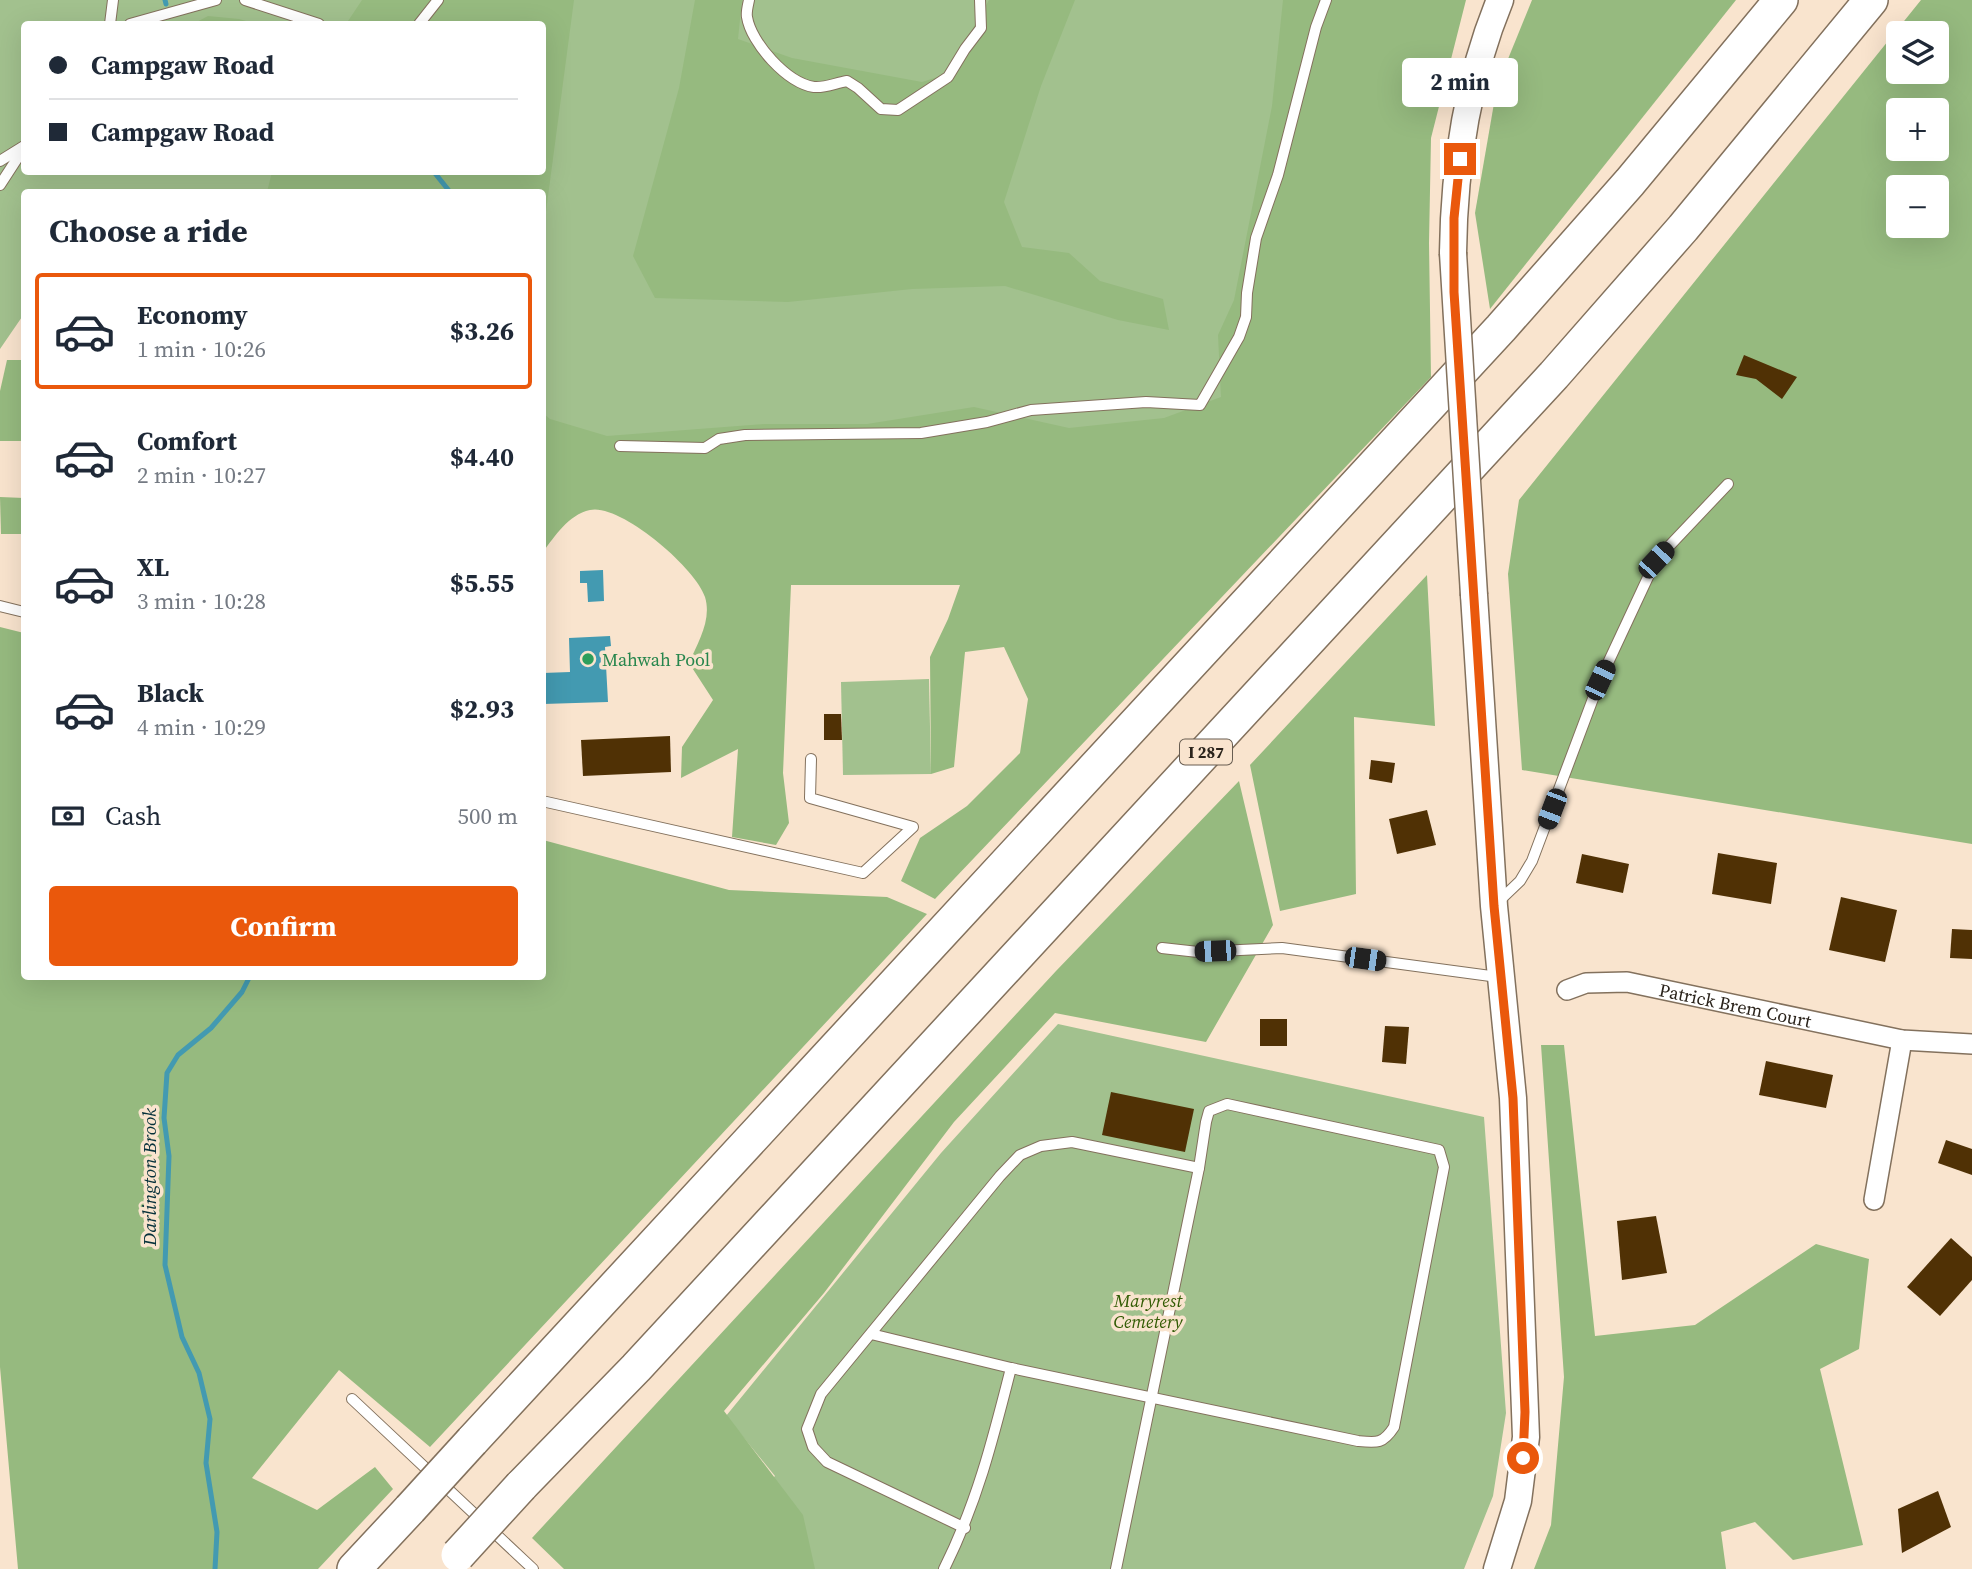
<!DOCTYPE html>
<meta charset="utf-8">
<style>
:root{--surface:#fff;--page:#f6f6f7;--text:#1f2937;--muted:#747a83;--line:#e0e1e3;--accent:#ea580c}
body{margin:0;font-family:"Source Serif 4",serif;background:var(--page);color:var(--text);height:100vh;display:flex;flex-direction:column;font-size:26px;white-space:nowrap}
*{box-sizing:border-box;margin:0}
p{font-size:23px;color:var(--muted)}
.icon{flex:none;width:38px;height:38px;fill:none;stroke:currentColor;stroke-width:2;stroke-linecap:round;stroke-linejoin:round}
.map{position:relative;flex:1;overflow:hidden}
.panel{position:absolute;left:21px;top:189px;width:525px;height:791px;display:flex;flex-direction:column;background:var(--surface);border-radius:7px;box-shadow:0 7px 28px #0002}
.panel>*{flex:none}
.hud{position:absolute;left:21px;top:21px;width:525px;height:154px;border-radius:7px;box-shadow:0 7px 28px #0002;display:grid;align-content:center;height:154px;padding:0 28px;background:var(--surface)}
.buttons{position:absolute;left:1886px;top:21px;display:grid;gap:14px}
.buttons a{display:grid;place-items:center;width:63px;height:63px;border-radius:7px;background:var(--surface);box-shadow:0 7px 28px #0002;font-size:35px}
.end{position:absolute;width:32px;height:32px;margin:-16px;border:9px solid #ea580c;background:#fff;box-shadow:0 0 0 4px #fff}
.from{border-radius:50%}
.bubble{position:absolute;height:49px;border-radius:7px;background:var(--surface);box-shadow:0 7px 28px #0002;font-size:23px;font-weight:700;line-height:49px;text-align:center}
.car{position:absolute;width:21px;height:42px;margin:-21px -10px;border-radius:9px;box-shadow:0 0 5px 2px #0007;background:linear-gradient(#222 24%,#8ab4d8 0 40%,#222 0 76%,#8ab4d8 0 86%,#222 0)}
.hud b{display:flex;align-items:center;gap:24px;height:66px;font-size:26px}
.hud b+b{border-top:2px solid var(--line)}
.hud i{width:18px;height:18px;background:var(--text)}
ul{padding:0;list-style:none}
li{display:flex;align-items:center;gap:21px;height:116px;margin:0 14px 10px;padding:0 14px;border:4px solid transparent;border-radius:7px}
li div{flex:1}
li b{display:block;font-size:26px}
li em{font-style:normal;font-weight:700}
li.active{border-color:var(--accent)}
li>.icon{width:63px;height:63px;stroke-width:1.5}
h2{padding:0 28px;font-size:32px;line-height:84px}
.pay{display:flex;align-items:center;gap:18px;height:77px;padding:0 28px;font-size:26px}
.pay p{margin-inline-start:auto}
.cta{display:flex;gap:14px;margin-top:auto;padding:14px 28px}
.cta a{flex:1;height:80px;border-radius:7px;background:var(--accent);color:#fff;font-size:28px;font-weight:700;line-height:80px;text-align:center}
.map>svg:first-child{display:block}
</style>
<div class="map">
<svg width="1972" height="1569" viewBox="0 0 1972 1569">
<rect width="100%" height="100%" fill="#f9e4ce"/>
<g fill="#a2c18e" fill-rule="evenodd">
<path d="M0,0H1357L1235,394L1199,433L543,455L542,192H24V314L0,349ZM24,24H542V172H24Z"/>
<path d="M929,679L931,774L843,775L841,682Z"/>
<path d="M1058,1024L1484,1117L1506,1413L1493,1496L1464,1569H682L775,1476L726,1416L941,1153Z"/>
</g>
<g fill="#96ba7f" fill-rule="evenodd">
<path d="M362,0H574L543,234L542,192H267L272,172H542V24H346Z"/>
<path d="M695,0H742L738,39L792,58L922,82L947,74L989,0H1075L1041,86L1004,202L1022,247L1069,253L1100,281L1163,299L1169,330L1118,320L1005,286L912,289L788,302L655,298L633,256L679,88Z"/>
<path d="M1283,0H1466L1431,138L1429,243L1431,377L935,899L901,881L920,838L967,806L1020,753L1028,699L1004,647L965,652L954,767L931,774L930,657L948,619L960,585H791L783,773L789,823L776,845L732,837L738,749L681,778L682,747L713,700L689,663C698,642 712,620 705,597C696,568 620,503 590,510C568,515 555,536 543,552V413L550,419L607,436L764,424H867L974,407L1069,428L1164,418L1221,397L1218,335L1234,300L1272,106Z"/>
<path d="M1532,0H1736L1490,309L1475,213L1497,86Z"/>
<path d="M1921,0H1972V844L1522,770L1508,574L1519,500ZM1899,33H1937V72H1899ZM1899,110H1937V149H1899ZM1899,187H1937V226H1899Z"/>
<path d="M208,16L239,19L257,24H193Z"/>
<path d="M7,360H24V441H0V391Z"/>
<path d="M0,497L24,498V534H1Z"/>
<path d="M1427,575L1435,726L1354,717L1356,894L1280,911L1250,765Z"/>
<path d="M0,627L24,633V976H542L543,840L729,890L887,897L927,914L430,1447L339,1370L252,1478L317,1510L375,1467L393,1489L318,1569H18L0,1367Z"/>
<path d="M1239,781L1273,925L1206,1042L1055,1013L954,1122L824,1293L724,1411L803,1515L815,1569H564L532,1538L1056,971Z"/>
<path d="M1541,1045H1564L1595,1336L1695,1325L1816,1244L1869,1259L1859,1349L1820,1369L1863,1545L1793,1560L1755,1522L1721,1532L1726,1569H1534L1551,1525L1564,1377Z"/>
</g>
<g fill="#439ab1">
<path d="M603,570L604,601L588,602L587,583H580V571Z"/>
<path d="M610,636L611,646L605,647L608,702L543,704V673L570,672L569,638Z"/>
</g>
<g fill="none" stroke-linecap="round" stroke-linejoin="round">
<g stroke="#439ab1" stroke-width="5">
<path d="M165,0L166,4"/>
<path d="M434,172L450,192"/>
<path d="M215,1569L217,1532L206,1463L210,1419L199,1373L182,1337L165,1265L169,1156L164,1118L167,1073L178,1055L211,1028L242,992L250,976"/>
</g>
</g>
<g fill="#503105">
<path d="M1744,355L1797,377L1782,399L1756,379L1736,375Z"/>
<path d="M824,714H841L842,740H824Z"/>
<path d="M670,736L671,772L583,776L581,740Z"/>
<path d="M1371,760L1395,763L1392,783L1369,779Z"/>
<path d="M1427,810L1436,845L1397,854L1389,819Z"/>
<path d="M1718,853L1777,863L1771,904L1712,894Z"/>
<path d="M1582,854L1629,864L1623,893L1576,883Z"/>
<path d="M1841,897L1897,910L1885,962L1829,950Z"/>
<path d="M1952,929L1972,930V959L1950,958Z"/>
<rect x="1260" y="1019" width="27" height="27"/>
<path d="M1385,1026L1409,1027L1406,1064L1382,1062Z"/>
<path d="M1766,1061L1833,1075L1826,1108L1759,1095Z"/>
<path d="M1111,1092L1194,1109L1185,1152L1102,1135Z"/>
<path d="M1946,1140L1972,1149V1175L1938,1163Z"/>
<path d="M1656,1216L1667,1273L1622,1280L1617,1221Z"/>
<path d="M1951,1238L1972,1257V1280L1940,1316L1907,1287Z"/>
<path d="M1938,1491L1951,1527L1902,1553L1898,1509Z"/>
</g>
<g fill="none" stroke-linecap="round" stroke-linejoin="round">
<g stroke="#83715d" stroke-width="12">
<g id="lane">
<path d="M245,0L319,24"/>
<path d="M749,0C748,5 746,12 747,17C751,43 787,83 814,87C826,88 835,83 847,81L858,88L881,109L898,110L948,77L965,49L981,28L980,0"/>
<path d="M110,24L113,0"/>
<path d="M130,24L216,0"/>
<path d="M419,24L438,0"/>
<path d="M0,161L24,146"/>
<path d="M0,185L24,148"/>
<path d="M620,446L705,448L719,439L745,435L921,433L987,422L1031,410L1146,402L1200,405L1239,337L1246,317L1247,293L1256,238L1278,175L1316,27L1326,0"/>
<path d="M0,606L24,612"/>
<path d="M542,801L863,873L913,827L810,798L811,759"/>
<path d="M1497,903L1520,881L1532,861L1600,680L1656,560L1728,484"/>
<path d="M1162,948L1198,952L1282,948L1498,977"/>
<path d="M871,1334L1011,1368L1358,1441C1377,1443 1383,1444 1394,1427L1444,1167L1439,1150L1227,1104L1209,1111L1206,1122L1199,1168"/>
<path d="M352,1399L533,1569"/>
<path d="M965,1528L827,1462L813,1447L807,1429L821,1394L1000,1176L1020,1155L1041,1146L1072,1142L1199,1168L1116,1569"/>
<path d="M944,1569C977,1503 993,1439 1011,1368"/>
</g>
</g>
<g stroke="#83715d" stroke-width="22">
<g id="street">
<path id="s1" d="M1567,990L1586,983L1627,982L1902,1040L1972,1044"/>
<path d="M1874,1200L1902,1040"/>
</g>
</g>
<g stroke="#83715d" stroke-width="29">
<g id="secondary">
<path d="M1453,253C1454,167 1467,80 1500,0"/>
<path d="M1474,595L1494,906L1513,1098L1526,1437L1518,1501L1497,1569"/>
</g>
</g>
<g stroke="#83715d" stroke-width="36">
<g id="highway">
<path d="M472,1441L1501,328L1630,182L1781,0"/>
<path d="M521,1486L636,1368L1554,375L1683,228L1871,0"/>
<path d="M354,1569L410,1509"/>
</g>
</g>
<use href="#lane" stroke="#fff" stroke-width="10"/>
<use href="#street" stroke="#fff" stroke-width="19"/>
<use href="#secondary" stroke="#fff" stroke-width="26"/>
<use href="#highway" stroke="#fff" stroke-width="33"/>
<g stroke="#83715d" stroke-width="29" stroke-linecap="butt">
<path id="secondary-bridge" d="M1453,253L1474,595"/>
</g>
<g stroke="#83715d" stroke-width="36" stroke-linecap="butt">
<g id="highway-bridge">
<path d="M410,1509L472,1441"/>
<path d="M458,1555L521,1486"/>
</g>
</g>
<use href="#secondary-bridge" stroke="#fff" stroke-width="26"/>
<use href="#highway-bridge" stroke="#fff" stroke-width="33"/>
</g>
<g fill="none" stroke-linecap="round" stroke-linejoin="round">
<path stroke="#ea580c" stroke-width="9" d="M1460,159L1454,218V292L1494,906L1513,1098L1525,1412L1523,1458"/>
</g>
<circle fill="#2e9e5b" stroke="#f9e4ce" stroke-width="2.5" cx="588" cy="659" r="7"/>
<g text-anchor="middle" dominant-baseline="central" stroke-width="7" stroke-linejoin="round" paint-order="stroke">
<rect fill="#f9e4ce" stroke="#685d51" stroke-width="2" x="1180" y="739.5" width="52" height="25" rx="5"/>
<g font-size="16" font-weight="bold" fill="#2a231b">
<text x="1206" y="752">I 287</text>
</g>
<g font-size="18" fill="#27864d" stroke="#f9e4ce" text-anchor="start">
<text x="602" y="659">Mahwah Pool</text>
</g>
<g font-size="18" fill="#2a231b" stroke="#f9e4ce">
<text stroke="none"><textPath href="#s1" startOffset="172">Patrick Brem Court</textPath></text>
</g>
<g font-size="18" font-style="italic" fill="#325c04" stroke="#f9e4ce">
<text x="1148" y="1300">Maryrest<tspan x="1148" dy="21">Cemetery</tspan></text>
</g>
<g font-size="19" font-style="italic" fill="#06313b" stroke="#f9e4ce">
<text transform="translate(149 1177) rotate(-90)">Darlington Brook</text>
</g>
</g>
</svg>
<div class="buttons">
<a><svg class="icon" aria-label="layers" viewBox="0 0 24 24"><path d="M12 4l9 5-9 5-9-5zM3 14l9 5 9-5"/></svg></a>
<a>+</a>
<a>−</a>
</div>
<i class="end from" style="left:1523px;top:1458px"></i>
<i class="end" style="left:1460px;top:159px"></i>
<div class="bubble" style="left:1402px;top:58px;width:116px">2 min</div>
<i class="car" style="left:1656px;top:560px;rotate:43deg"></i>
<i class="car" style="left:1600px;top:680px;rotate:25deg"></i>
<i class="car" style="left:1552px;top:809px;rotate:201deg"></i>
<i class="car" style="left:1215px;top:951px;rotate:268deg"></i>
<i class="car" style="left:1365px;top:959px;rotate:98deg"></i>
<div class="hud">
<b><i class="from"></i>Campgaw Road</b>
<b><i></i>Campgaw Road</b>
</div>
<section class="panel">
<h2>Choose a ride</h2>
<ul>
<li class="active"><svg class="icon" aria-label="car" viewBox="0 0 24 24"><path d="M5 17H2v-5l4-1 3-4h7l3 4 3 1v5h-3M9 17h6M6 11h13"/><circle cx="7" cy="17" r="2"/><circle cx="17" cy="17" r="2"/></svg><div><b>Economy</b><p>1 min · 10:26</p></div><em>$3.26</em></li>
<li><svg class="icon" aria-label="car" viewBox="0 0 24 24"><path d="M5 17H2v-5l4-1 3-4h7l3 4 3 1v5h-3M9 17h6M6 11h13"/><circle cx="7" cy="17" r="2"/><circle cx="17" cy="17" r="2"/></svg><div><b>Comfort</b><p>2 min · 10:27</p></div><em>$4.40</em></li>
<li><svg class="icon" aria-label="car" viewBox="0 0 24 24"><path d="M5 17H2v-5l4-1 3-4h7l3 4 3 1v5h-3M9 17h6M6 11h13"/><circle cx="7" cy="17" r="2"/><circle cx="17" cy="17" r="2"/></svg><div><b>XL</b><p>3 min · 10:28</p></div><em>$5.55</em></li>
<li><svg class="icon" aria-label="car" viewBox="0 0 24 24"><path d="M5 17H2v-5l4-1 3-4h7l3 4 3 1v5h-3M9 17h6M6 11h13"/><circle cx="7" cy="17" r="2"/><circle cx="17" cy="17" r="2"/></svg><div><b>Black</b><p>4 min · 10:29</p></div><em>$2.93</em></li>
</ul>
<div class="pay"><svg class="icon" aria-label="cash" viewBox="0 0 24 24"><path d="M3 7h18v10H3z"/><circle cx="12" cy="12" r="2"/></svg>Cash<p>500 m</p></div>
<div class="cta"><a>Confirm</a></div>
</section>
</div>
